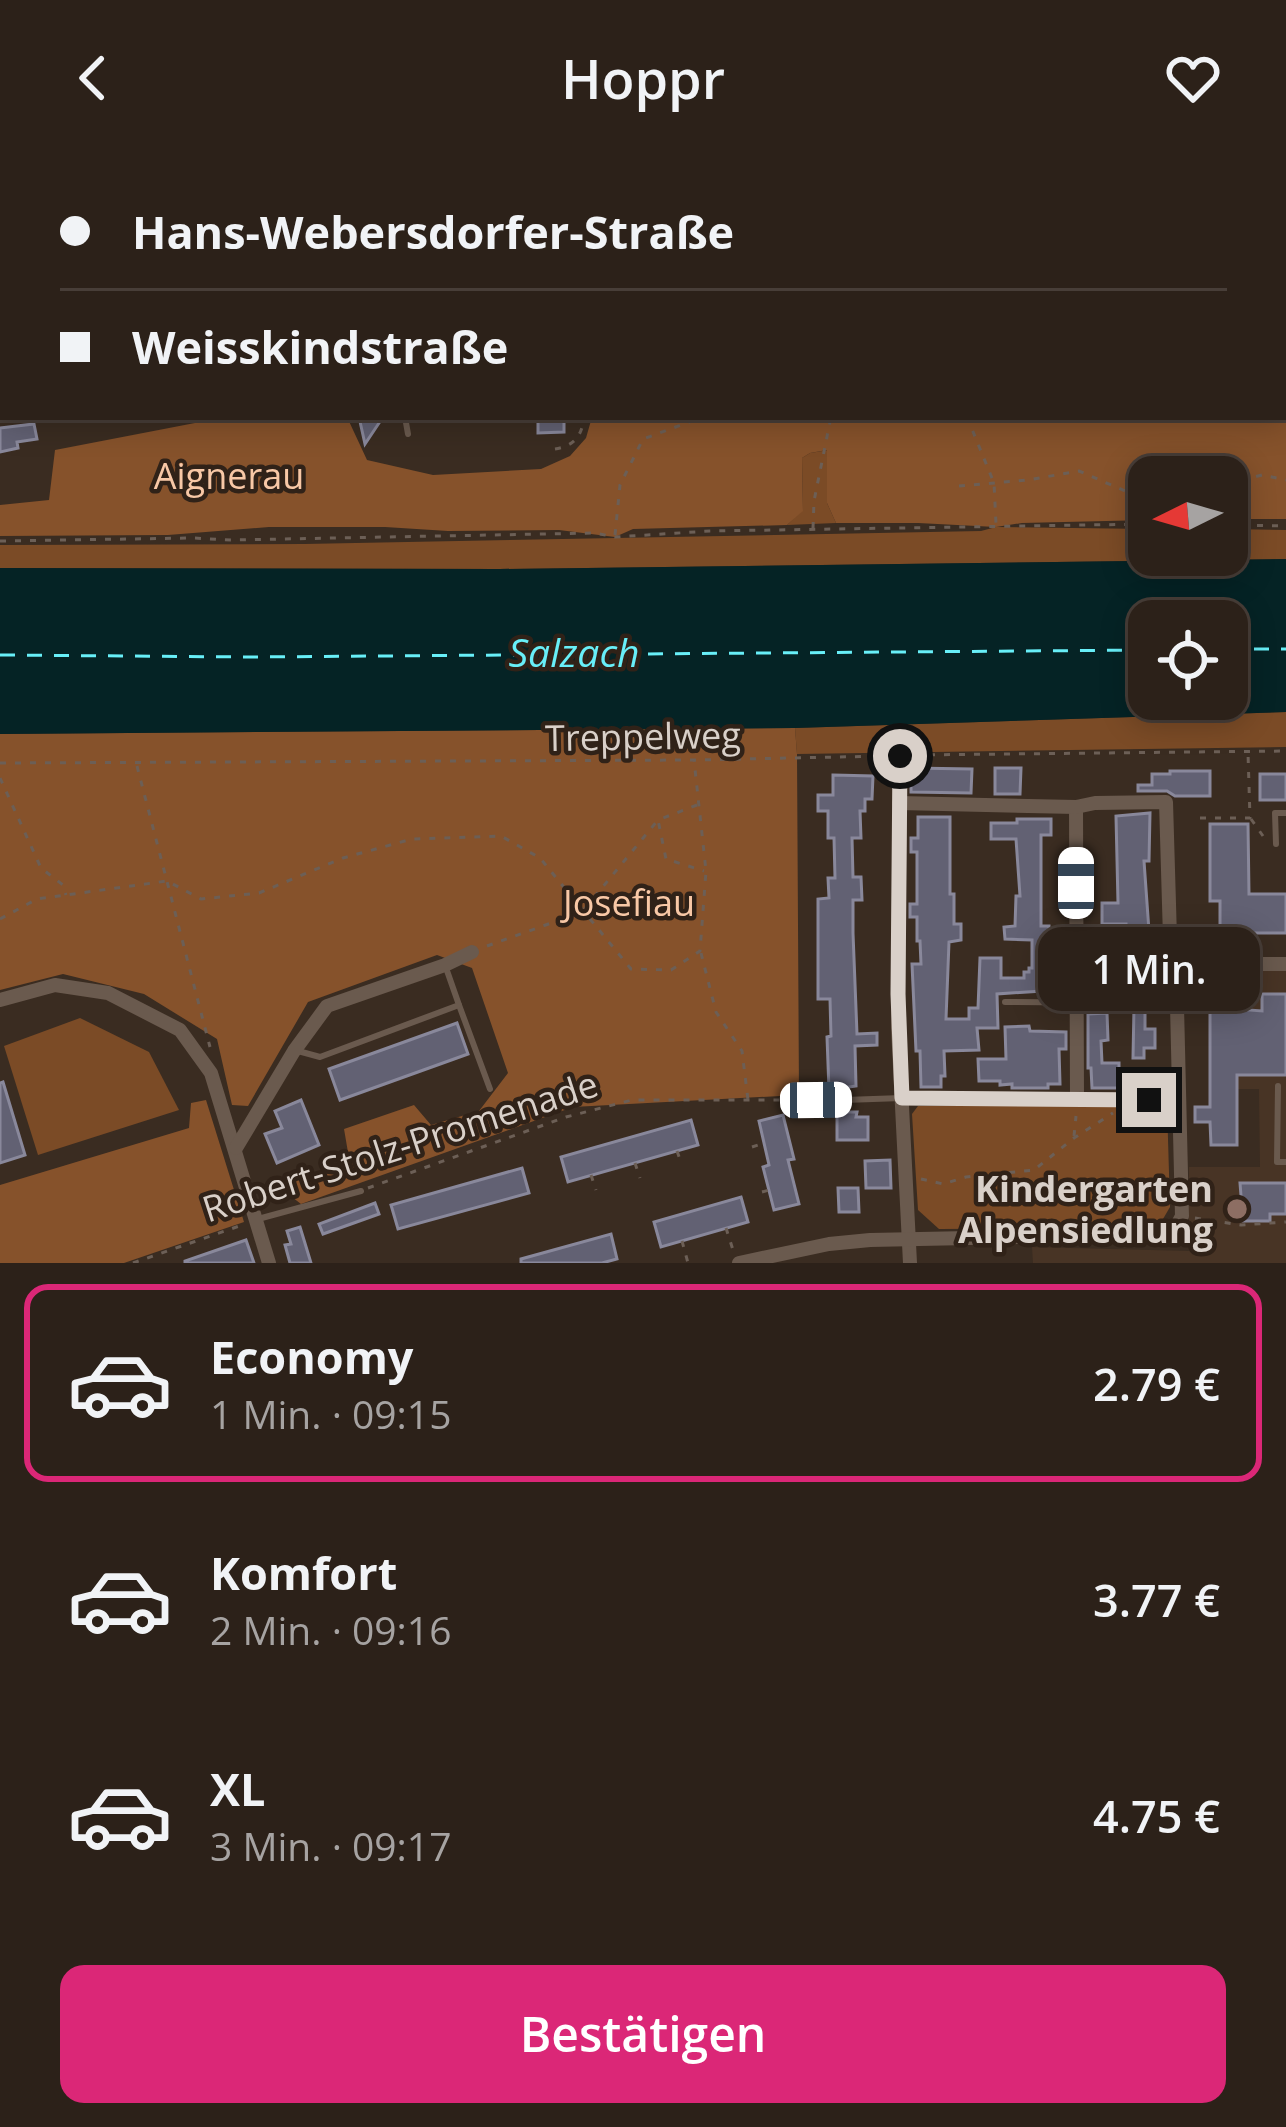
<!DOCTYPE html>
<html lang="de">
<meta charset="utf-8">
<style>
:root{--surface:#2c2119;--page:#342922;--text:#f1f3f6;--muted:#a6a3a2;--line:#483e38;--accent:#db2777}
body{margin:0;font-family:"Open Sans",sans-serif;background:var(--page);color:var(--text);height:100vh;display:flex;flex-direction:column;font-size:45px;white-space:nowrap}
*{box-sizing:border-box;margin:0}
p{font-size:39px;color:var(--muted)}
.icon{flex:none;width:66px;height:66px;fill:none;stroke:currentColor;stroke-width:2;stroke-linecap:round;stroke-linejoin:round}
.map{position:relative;height:1107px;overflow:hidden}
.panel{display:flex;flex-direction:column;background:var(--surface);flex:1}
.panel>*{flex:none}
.hud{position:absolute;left:0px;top:0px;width:1287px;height:264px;box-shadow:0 6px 30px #0003,0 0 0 3px var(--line);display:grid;align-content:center;height:264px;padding:0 60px;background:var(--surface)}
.needle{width:78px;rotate:265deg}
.buttons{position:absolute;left:1128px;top:300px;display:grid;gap:24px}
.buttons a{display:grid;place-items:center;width:120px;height:120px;border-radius:24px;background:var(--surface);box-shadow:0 6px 30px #0003,0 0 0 3px var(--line);font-size:60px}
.end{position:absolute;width:54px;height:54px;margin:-27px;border:15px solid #d9d0c9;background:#111;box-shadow:0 0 0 6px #111}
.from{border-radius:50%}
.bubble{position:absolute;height:84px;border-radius:24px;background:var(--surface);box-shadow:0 6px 30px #0003,0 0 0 3px var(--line);font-size:39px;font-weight:600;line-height:84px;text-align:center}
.car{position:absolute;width:36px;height:72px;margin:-36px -18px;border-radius:15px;box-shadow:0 0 9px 3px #0007;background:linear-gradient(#fff 24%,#345 0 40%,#fff 0 76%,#345 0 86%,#fff 0)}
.hud b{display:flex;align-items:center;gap:42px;height:114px;font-size:45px}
.hud b+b{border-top:3px solid var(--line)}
.hud i{width:30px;height:30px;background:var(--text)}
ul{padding:21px 0 0;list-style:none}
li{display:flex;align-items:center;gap:36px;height:198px;margin:0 24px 18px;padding:0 36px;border:6px solid transparent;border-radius:24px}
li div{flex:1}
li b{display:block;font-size:45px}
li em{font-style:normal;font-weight:600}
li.current{border-color:var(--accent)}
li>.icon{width:108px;height:108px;stroke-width:1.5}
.action{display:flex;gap:24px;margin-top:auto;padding:24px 60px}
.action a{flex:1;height:138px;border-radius:24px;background:var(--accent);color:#fff;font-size:48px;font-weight:600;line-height:138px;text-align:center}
header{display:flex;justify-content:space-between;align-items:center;height:156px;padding:0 60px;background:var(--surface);font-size:54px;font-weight:600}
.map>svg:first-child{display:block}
</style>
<header><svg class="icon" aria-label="back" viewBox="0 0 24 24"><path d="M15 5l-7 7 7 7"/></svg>Hoppr<svg class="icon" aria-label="heart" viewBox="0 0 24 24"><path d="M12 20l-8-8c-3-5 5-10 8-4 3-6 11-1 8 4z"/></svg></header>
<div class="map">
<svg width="1286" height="1107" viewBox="0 0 1286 1107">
<rect width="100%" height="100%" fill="#3a2c21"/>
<path fill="#483425" d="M1211,812L1286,813V1107H1033L1032,1091L1189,1095V1011H1260L1259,933H1210Z"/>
<g fill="#7b4b26">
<path d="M828,294L827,347L836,367L787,369L803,354L802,302L810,297Z"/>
<path d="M996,371L1149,373V399H1227V373L1286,374V403L500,413L0,412V389L304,388L981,375Z"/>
<path d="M1286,556V591L797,598L795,572Z"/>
<path d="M80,862L149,896L179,954L38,999L4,890Z"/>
<path d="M1167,949L1170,1051L1163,1063L1148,1072L939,1073L918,1054L912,958L918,950Z"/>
</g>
<g fill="#86522b">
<path d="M686,0H1286V363H1227V321H1149V364L1022,367L996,371L918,367H836L827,347V294L810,297L802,302L803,355L787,369L633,373L615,381L559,374L448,375L385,371H269L168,379L0,380V349L49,344L55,294L226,261H347L367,304L433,319L541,313L570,300L586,282L592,261H1284V3H684Z"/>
<path d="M795,572L797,598L799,939L573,951L301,1048L292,1041L290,1027L350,1008L344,973L414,949L431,969L479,955L508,917L472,812L437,799L308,846L248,950L232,949L217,883L144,838L63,818L0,834V578Z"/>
<path d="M206,944L244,1066L124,1107H0V1029L189,972L191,947Z"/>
</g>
<path fill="#052325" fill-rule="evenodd" d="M1286,403V556L795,572L0,578V412L500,413ZM1149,465H1227V543H1149Z"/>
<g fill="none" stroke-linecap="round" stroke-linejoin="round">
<g stroke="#68eff8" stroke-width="3" stroke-dasharray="15 12" stroke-linecap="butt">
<path d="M1227,493H1286"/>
<path d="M0,499L250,501L1149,494"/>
</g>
</g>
<g fill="#626173" stroke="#89889b" stroke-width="3">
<path d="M359,261H383L365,288Z"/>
<path d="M538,261H564V276L538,277Z"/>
<path d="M34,268L37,283L17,286L18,292L0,296V272Z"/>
<path d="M911,612L972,613L971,637L911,636Z"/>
<path d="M995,612H1021L1020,638H995Z"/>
<path d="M1170,615H1210V640H1175L1167,635H1138V629H1152V618H1170Z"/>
<rect x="1260" y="618" width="26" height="26"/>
<path d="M833,619L873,620L872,643H865V655H860L861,682H852L853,721H861L862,744H853V777L857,878L877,877V889L855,890L856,930L829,934L827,881L831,880L830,843H818V743L829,742L828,722H835L834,682H828V655H818V639H833Z"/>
<path d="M1150,657L1149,705H1144L1149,775H1126V768H1102V747H1118L1116,660Z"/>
<path d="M918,661H950V738H954V768H961V784L949,786L946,863H969V852H978L980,802H1001V822H1024V816H1029V812H1032V784L1005,783L1004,771L1015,770L1016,740H1020L1016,683H991V667H1017V663H1051V679H1041V770H1049L1047,827H1042V835L997,838L998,872H977L979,894L944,895L945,920H941V931H921L920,895H916L912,808H921L920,785H917V761H910V748H917V696H911V682H918Z"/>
<path d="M1210,668H1248L1249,738H1286V777H1220V745H1210Z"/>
<path d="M1088,799L1162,800V850L1145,851V873H1155V892H1144V902H1133L1134,851L1129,852L1128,822H1088Z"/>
<path d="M1262,838H1286V919H1237V989H1211L1210,966H1195V951H1210V851L1262,855Z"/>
<path d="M1107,857L1108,884L1101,885L1102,907H1119V932H1092L1091,912H1088V858Z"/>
<path d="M457,867L468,898L340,944L329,913Z"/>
<path d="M1029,870L1030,875L1066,876V893H1059L1060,928H1048V932H1012V928L1000,929V925H979L978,903H1006L1005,871Z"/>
<path d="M3,926L25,999L0,1007V927Z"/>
<path d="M301,944L319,989L277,1007L265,978L282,972L275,955Z"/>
<path d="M837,956H857L856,961H868V984H837Z"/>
<path d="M783,959L794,1003L788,1004L799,1048L774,1054L763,1011L769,1009L759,965Z"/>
<path d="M691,964L698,989L568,1026L561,1001Z"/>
<path d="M890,1004L891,1032H866L865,1005Z"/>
<path d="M522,1012L529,1037L398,1073L391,1049Z"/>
<path d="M1240,1027H1286V1058H1270V1065H1243Z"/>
<path d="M838,1032H858L859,1056H839Z"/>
<path d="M741,1041L748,1066L661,1091L654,1066Z"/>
<path d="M375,1047L379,1058L323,1078L319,1068Z"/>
<path d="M300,1071L304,1084L311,1107H290L285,1089L291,1088L287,1075Z"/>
<path d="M611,1078L617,1103L602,1107H521V1103Z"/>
<path d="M246,1084L254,1107H185V1105Z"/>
</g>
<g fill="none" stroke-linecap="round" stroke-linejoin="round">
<g stroke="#6c5f56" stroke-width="3" stroke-dasharray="6 9" stroke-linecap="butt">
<path d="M1284,215L1286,214"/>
<path d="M967,261L994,327L996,368"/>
<path d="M555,293C574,290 582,280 584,261"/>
<path d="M1168,321H1180"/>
<path d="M1227,328L1262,319L1286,324"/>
<path d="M959,330L1028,324L1079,315L1132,338L1149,330"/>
<path d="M1227,369L1286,370"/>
<path d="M813,372L814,345L831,261"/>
<path d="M615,379L620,329L643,283L703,261"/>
<path d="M0,385L193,382L231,384L595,377L615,381L710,375L1149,368"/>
<path d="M914,599L1286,595"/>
<path d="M0,607L694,604L886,600"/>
<path d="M137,610L210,891"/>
<path d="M0,622L41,712L63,729L66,739"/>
<path d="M697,649L658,664L666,703L704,715"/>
<path d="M1200,662H1250L1248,597"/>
<path d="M1251,663L1263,680"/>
<path d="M0,763L37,743L167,725L201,743L259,737L343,702L412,683L501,680L540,702L631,813L671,814L700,795L706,715L694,604"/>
<path d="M487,790L582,756L658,664"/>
<path d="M701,797L716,856L742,895L748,944"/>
<path d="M1074,980L1076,960"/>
<path d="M752,991L764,987"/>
<path d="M677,995L682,1009"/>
<path d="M635,1007L640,1022"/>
<path d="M591,1019L596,1034"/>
<path d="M921,1023L943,1028L966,1021L1034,1014L1074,982L1113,957"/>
<path d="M368,1032L566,961L632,944H806"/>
<path d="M762,1036L769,1034"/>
<path d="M1195,1062L1241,1069L1286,1066"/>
<path d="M726,1072L733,1094"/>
<path d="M682,1085L688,1107"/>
<path d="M133,1107L245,1068"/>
</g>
<g stroke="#6a5a4e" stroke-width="6">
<path d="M116,0L117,3"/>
<path d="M599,0L600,3"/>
<path d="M405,261L408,278"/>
<path d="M1276,688L1275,657H1286"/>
<path d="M1078,782H1167"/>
<path d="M1005,846L1123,847"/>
<path d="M459,849L490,933"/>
<path d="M298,895L320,901L459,849L445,809"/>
<path d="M1278,930L1277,1006H1286"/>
<path d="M816,945L902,942"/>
<path d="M258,1063L361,1035"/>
</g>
<g stroke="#6a5a4e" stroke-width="14">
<path d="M284,0L285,3"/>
<path d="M455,0L456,3"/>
<path d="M653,3L656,0"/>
<path d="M0,159L3,158"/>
<path d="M900,600L898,872L910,1107"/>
<path d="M1076,651L1077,943"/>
<path d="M1176,808H1286"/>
<path d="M0,844L55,829L108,837L180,874L211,917L269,1107"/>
<path d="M902,942L1179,944"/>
<path d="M236,992L294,895L327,850L445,809L472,796"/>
<path d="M739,1107L829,1088L870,1084L1160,1078L1175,1073L1182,1060L1176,808L1170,782L1166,646L1095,647L1076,651L899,647"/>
</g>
</g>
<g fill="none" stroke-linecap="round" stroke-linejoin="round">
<path stroke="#d9d0c9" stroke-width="15" d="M900,600L898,838L902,942L1149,944"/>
</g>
<circle fill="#8d6e63" stroke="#302218" stroke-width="4.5" cx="1237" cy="1053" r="12"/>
<g text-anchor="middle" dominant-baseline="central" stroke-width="9" stroke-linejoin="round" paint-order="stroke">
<g font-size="36" fill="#f8c8a6" stroke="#302218">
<text x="229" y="319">Aignerau</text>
<text x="629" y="746">Josefiau</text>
</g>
<g font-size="36" fill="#d9d0c9" stroke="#302218">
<text transform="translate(643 580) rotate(-1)">Treppelweg</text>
<text transform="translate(400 990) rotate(-18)">Robert-Stolz-Promenade</text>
</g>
<g font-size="36" font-weight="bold" fill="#d9d0c9" stroke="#302218" text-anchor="end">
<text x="1213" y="1032">Kindergarten<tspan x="1213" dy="41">Alpensiedlung</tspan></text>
</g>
<g font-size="39" font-style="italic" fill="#68eff8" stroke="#302218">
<text x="574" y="495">Salzach</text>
</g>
</g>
</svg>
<div class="buttons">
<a><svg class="needle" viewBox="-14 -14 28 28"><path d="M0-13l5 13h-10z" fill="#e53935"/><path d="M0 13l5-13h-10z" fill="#a6a3a2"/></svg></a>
<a><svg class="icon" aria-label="locate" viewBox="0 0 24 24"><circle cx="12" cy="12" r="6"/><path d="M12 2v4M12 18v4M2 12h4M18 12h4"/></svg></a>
</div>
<i class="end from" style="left:900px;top:600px"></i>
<i class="end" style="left:1149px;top:944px"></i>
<div class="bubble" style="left:1038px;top:771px;width:222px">1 Min.</div>
<i class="car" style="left:1076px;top:727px;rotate:0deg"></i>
<i class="car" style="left:816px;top:944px;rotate:89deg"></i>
<div class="hud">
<b><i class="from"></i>Hans-Webersdorfer-Straße</b>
<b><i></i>Weisskindstraße</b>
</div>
</div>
<section class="panel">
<ul>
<li class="current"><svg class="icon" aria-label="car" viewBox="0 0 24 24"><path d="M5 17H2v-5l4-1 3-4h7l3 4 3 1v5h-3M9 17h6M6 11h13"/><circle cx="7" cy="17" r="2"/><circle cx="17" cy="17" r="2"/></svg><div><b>Economy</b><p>1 Min. · 09:15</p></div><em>2.79 €</em></li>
<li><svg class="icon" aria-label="car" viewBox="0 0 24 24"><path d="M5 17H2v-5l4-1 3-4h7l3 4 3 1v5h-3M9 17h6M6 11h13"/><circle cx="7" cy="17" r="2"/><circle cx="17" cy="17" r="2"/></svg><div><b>Komfort</b><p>2 Min. · 09:16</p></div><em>3.77 €</em></li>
<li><svg class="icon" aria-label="car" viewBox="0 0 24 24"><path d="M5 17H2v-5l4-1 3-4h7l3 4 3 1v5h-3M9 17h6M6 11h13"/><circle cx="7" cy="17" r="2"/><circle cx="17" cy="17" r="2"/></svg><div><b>XL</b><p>3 Min. · 09:17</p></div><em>4.75 €</em></li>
</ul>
<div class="action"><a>Bestätigen</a></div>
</section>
